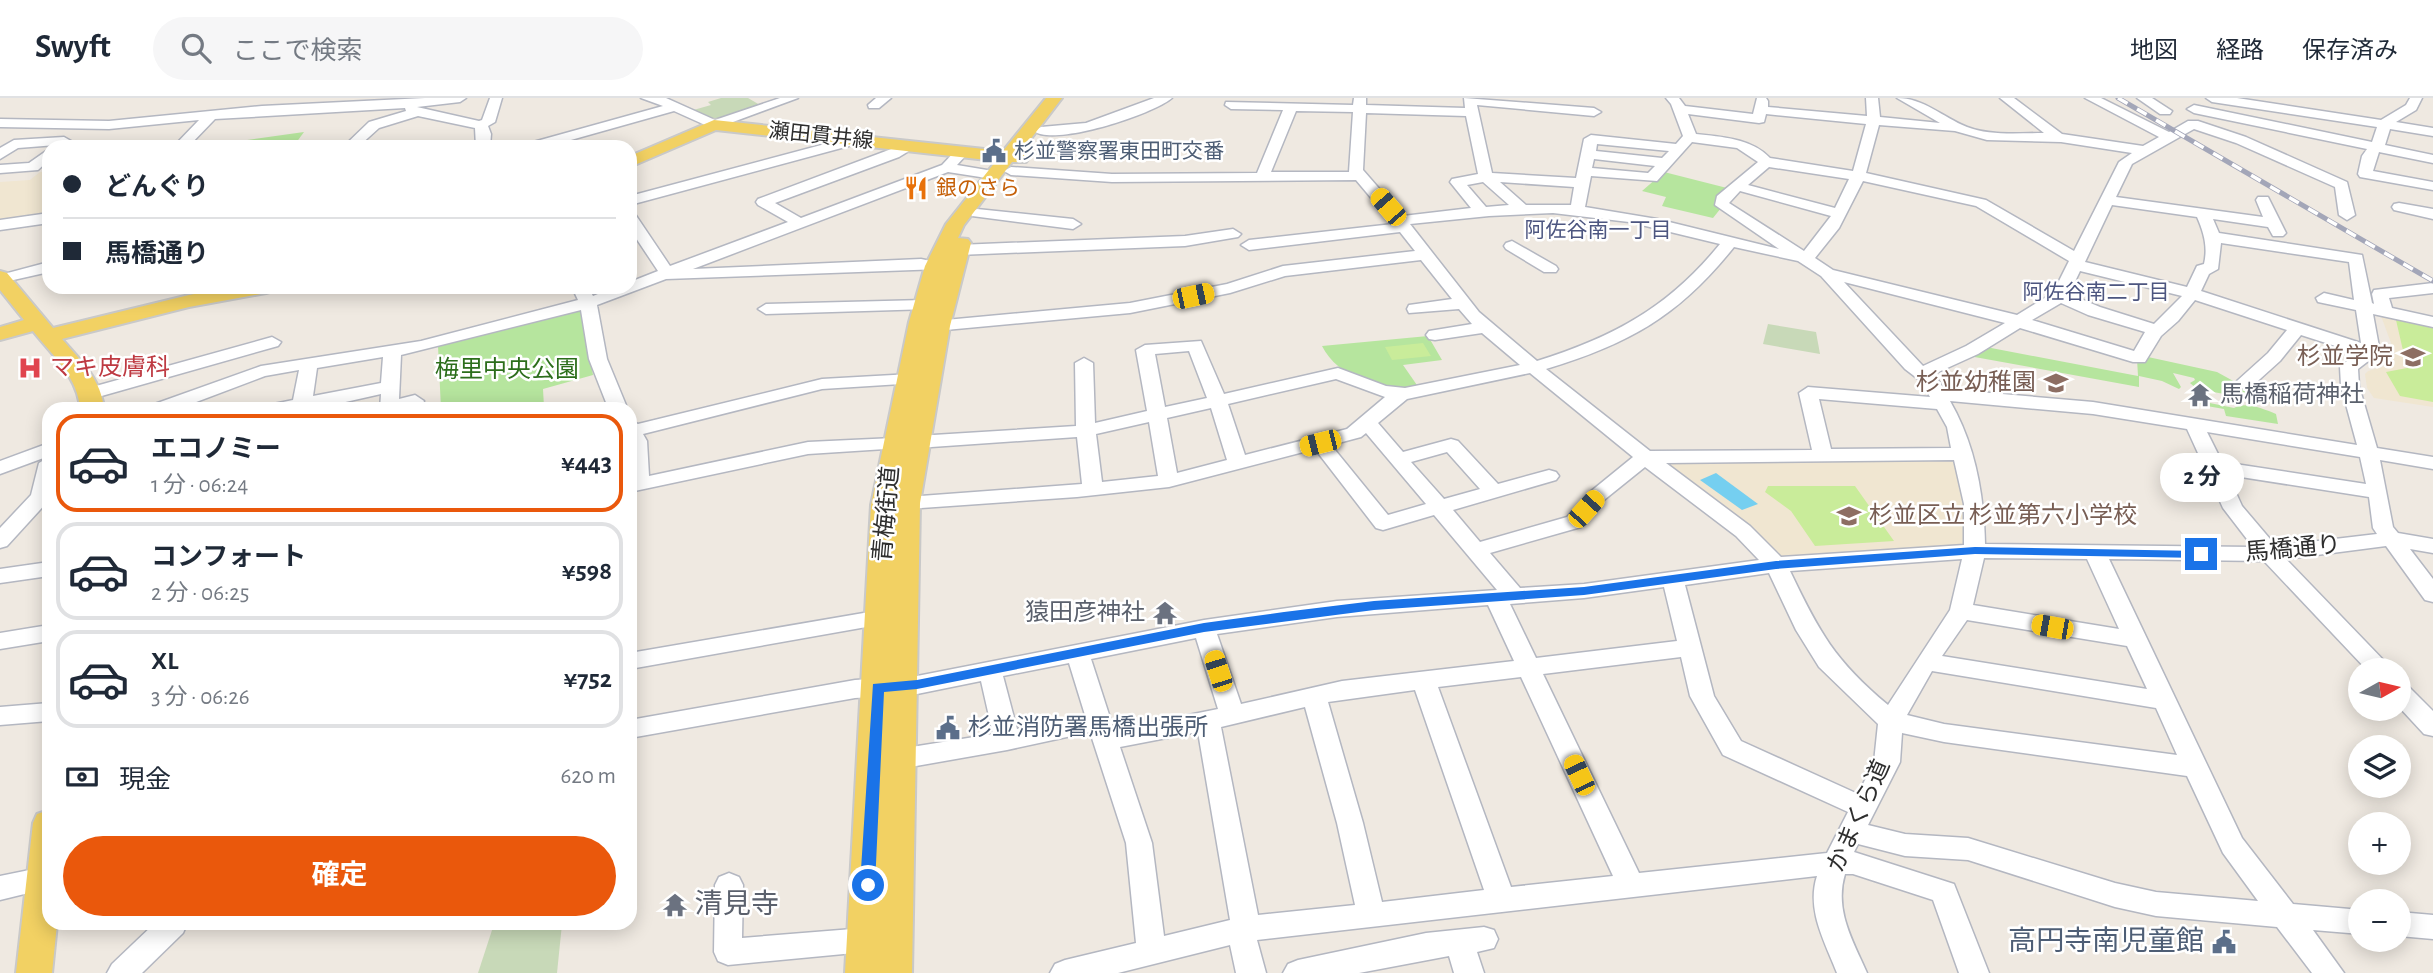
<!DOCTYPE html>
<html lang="ja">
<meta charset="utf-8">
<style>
:root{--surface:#fff;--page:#f6f6f7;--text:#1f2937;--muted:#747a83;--line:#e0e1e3;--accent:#ea580c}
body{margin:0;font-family:"Alegreya Sans","Noto Sans JP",sans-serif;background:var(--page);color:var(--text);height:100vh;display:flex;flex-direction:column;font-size:26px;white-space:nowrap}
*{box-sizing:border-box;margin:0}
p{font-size:23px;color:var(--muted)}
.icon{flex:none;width:38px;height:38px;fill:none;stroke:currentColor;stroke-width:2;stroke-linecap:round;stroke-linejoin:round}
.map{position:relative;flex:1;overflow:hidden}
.panel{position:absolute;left:42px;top:304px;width:595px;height:528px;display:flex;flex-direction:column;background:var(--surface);border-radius:21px;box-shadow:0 4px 18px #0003}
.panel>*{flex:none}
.banner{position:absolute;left:42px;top:42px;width:595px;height:154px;border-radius:21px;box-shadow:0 4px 18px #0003;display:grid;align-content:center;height:154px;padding:0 21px;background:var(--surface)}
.needle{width:46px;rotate:82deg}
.controls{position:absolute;left:2348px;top:560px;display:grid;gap:14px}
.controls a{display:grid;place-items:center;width:63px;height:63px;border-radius:50%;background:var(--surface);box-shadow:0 4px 18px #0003;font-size:35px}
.end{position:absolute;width:32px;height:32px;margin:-16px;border:9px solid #1a73e8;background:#fff;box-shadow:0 0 0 4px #fff}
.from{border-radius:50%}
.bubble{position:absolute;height:49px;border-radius:24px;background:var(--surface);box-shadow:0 4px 18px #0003;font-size:23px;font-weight:700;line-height:49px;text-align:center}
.car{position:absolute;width:21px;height:42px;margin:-21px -10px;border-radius:9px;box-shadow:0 0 5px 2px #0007;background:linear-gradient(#f5c518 24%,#345 0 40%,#f5c518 0 76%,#345 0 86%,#f5c518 0)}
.banner b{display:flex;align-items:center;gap:24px;height:66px;font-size:26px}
.banner b+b{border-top:2px solid var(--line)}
.banner i{width:18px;height:18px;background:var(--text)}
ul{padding:12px 0 0;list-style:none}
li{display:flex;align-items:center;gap:21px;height:98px;margin:0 14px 10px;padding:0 7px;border:4px solid var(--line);border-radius:21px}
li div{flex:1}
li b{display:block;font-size:26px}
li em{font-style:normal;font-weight:700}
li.selected{border-color:var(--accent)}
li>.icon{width:63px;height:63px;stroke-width:1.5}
.pay{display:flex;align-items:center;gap:18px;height:77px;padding:0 21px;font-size:26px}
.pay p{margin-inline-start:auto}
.button{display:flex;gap:14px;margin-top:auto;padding:14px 21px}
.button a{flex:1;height:80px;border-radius:42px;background:var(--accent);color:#fff;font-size:28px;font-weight:700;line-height:80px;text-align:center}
header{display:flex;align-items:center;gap:42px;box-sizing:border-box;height:98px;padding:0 35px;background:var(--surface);border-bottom:2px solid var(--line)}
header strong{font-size:33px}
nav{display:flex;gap:38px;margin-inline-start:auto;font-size:24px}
.search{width:490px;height:63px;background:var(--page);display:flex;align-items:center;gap:18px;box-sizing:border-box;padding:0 24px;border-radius:38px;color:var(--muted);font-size:26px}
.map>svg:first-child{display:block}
</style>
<header>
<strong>Swyft</strong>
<div class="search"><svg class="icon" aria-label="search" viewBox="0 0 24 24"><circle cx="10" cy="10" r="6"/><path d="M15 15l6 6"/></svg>ここで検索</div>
<nav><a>地図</a><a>経路</a><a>保存済み</a></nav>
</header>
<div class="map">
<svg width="2433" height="875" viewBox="0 0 2433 875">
<rect width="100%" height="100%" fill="#efe9e1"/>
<g fill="#f0e6d1">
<path d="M40,74H49V115L0,126V84L30,82Z"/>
<path d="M2380,215L2433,226V309L2374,300L2367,290L2365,276L2368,273L2386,268L2395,256Z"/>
<path d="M1956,360L1966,406V448L1782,459L1773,454L1659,361Z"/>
</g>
<g fill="#b6e59e">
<path d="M304,34L293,49H229L233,44Z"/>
<path d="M1664,74L1727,90L1721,110L1713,120L1662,108L1666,99L1642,93Z"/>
<path d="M579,210L584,212L593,277L543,291L544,309L534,311H441L438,248Z"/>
<path d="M1428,238L1442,262L1403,267L1419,290C1384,291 1339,282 1322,248Z"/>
<path d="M1986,249L2138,278L2137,261L2148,259L2217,274L2273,305L2197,291L2190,285L2195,282L2194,280L2173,275L2181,289L2179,291L2162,283L2139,278V289L1969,258Z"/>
<path d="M2200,303L2234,310C2245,303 2264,311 2276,316L2278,326L2226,318L2224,311L2201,307Z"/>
</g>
<g fill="#c8d9b8">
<path d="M721,0H748L760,7L717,24L690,13L711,7L708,4Z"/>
<path d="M1768,226L1816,234L1820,256L1763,246Z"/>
<path d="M494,826H562L557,875H478Z"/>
</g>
<g fill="#c9ec9a">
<path d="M2396,222L2433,230V304L2400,298L2386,274L2407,270Z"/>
<path d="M1423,245L1431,258L1392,262L1385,249Z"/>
<path d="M1768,388H1855L1894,443L1815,448L1791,413L1765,394Z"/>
</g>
<path fill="#75cff0" d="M1716,375L1758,406L1742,412L1700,382Z"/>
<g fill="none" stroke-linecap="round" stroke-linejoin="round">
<g stroke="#b4b7c1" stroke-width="3">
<g id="minor">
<path d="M425,0H466L460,4L417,9L479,23L482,22L490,0H502L495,24L488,28L491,36L490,49H476L475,30L418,18L379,30L358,49H343L369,24L406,13L405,10L215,21L188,49H173L199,22L109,31L0,29V21L109,23L262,8Z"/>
<path d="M641,0H666L715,22L780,0H798L714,31L674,13L546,49H524L526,46L663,8Z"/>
<path d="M876,0H891L879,10H869L868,7Z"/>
<path d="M1154,0H1172C1154,16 1054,49 1034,33L1041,29L1086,25Z"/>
<path d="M1354,0H1366V7L1465,10L1464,0L1594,10L1601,14L1594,18L1477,7L1492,75L1576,80L1584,41L1591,37L1676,46L1683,38L1671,6L1666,0H1679L1685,8L1753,16L1757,0H1766L1768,3V9L1867,18L1866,0H1878L1880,19L1940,25L1897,0C1924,0 1942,19 1967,29C1990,38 2019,35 2044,35L2000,0H2014L2062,36L2143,48L2159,39L2085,0H2101L2169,34L2188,23H2198L2246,39L2347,84L2355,117L2347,122L2339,117L2335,89L2236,45L2194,31L2132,66L2116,99L2263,119L2256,102L2258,99H2268L2286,135L2283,138H2273L2268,129L2213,121L2219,135L2362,157L2372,205L2374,206L2372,196L2374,192L2433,185V195L2389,200L2392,210L2433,219V229L2373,216L2380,254L2358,271L2359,288L2377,350L2433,359V371L2380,362L2393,429L2398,435L2433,441V455L2410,451L2433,481V504L2425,502L2386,448L2286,461L2393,572H2367L2264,463L2109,461L2242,740L2293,806L2361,812V836L2313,832L2344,875H2312L2277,829L2156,818L2115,809L1968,762L1905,758L1858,746L1854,754L1954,786L1989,875H1959L1933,802L1853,776H1845C1834,812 1853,843 1867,875H1837C1825,844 1806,812 1817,778L1257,842L1266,875H1236L1230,847L1118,875H1050L1055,866L1065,862L1136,845L1126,745L1090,634L1007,652L899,671L890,668L886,661L890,654L899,651L993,636L981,583L917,596L855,600L630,640V622L855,582L917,578L1204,522L1337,503L1497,492L1434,417L1383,432L1376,430L1315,351L1169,389L1077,399L907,411L900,410L897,405L900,400L907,399L1082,386L1077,339L917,350L907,344L917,338L1076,328L1075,265L1084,260L1093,265L1095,325L1147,313L1136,252L1145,247L1201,243L1224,296L1338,270L1386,288L1405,290L1520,267L1482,235L1435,242L1429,241L1426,237L1429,233L1472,226L1459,211L1409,215L1407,211L1409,207L1452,201L1421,162L1285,178L1230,195L1130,215L924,234L915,229L924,224L1130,205L1227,186L1283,168L1415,153L1400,134L1249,152L1241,147L1249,142L1393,126L1356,82L1112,84L1011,77L1004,73L1011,69L1112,76L1257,75L1283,12L1231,11L1225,7L1226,4L1353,7ZM1296,13L1353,14L1349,74H1271ZM1366,15L1466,18L1478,76L1452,81L1450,84L1471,110L1403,118L1363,72ZM1688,16L1759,25L1764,24L1766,16L1866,26L1853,73L1770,60C1751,40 1722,39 1696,36ZM1879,27L1955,33L1987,42L2061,44L2132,55L2119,64L2074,153L1986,102L1866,75ZM1692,44L1737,50L1758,64L1717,98L1715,107L1779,151L1657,121L1585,109L1591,78L1657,83ZM1597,46L1669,53L1662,60L1596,53ZM1594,61L1655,68L1648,75L1592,70ZM1769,69L1849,81L1835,110L1748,87ZM1863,83L1976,108L2069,163L2053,195L2017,217L1833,172L1815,160L1839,130ZM1483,84L1509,107L1486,109L1467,87ZM1500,84L1574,89L1571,107H1526ZM1740,93L1831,118L1804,153L1729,105ZM2112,107L2197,119C2204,135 2208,149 2204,166L2197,168L2187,189L2085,164ZM1553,115L1629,124L1720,146C1669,209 1614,239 1537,263L1479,214L1410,126L1489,118ZM2221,145L2349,164L2354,202L2324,195L2316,200L2318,204L2356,212L2361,245L2201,193L2209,176L2218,171ZM1734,149L1798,163L1821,178L1905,271L1922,284L1930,299L1808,289L1799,295L1812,352L1650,353L1546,271C1629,246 1679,218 1734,149ZM2080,173L2182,198L2154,226L2100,209L2069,196ZM1844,184L2005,225L1966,248L1923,268ZM2195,202L2287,232L2268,255L2238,282L2235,286L2238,290H2250L2280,263L2301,237L2357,255L2340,269L2341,288L2357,347L2093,304L1944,291L1934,276L1978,256L2020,230L2133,264H2145L2161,238L2178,223ZM2061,205L2088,217L2145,234L2134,253L2032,222ZM1189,253L1207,300L1165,309L1155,256ZM1530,275L1633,359L1590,394L1567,419L1480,444L1453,412L1556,382L1559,378L1556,374L1549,372L1498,386L1458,343L1451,341L1403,354L1378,325L1407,301ZM1336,281L1385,299L1347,331L1245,357L1228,306ZM1819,301L1937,311L1947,329L1951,350L1831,351ZM1950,303L2093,316L2187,331L2223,410L2253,449L1985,446C1984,396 1975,346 1950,303ZM1211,310L1227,362L1177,375L1167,320ZM1149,324L1158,378L1102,384L1096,336ZM2207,334L2360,359L2366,386L2222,364ZM1366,335L1426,406L1388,417L1331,347L1361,339ZM1447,354L1480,391L1444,401L1411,364ZM1954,362L1964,406V447L1781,459L1750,428L1666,365ZM1645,369L1736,438L1759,462L1584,486L1520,490L1490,455L1581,429L1604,402ZM2228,377L2369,399L2373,430L2377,436L2276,448L2242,408ZM1984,460L2087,461L2119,531L1973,507ZM1962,461L1950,512L1888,607C1835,563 1819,534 1790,473ZM1769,475L1796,532L1819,569L1878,626L1874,664L1858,696L1741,643L1714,598L1685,487ZM1664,489L1677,543L1536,560L1510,506L1584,500ZM1488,507L1514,563L1342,583L1241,606L1217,536L1337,519ZM1967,522L2127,548L2147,591L1942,558ZM1196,540L1218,611L1114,632L1091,561ZM1681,559L1690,598L1723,657L1848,714L1827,755L1639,775L1543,576ZM1069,565L1085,617L1017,631L1003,578ZM1932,573L2156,610L2177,657L1944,626L1907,617ZM1521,579L1613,778L1511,789L1438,589ZM1415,592L1484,792L1382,804L1363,725L1328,604ZM1305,609L1337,725L1355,807L1258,817L1221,629ZM1198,634L1230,822L1164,838L1152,745L1120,649ZM1902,635L1944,644L2187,678L2223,755L2258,803L2156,794L2115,785L1968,740L1905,736L1868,727L1900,664Z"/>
<path d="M2137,0H2152L2172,13L2170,16H2160Z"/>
<path d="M2206,0H2237L2381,22L2406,7L2410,0H2422L2416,12L2396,24L2433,30V38L2390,31L2385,47L2433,57V65L2379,54L2373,73L2433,84V92L2360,79L2358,76L2362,58L2367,51L2194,15L2187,11L2194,7L2372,44L2377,29L2212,4Z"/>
<path d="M855,38L860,39V45L630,107V98Z"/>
<path d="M64,39L71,43L69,46L18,50L0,61V50L14,42Z"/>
<path d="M910,44L917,48L899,59L775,105L801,120L942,67L957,51L962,50L969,54L957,67L993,73L1000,77L993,81L948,74L693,171L921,161L941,165L943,168L941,171L666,181L597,207L607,261L628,312H609L589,261L581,212L401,257L399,301L415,297L424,303L422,307L402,312H380L381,296L310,312H262L264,308L293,302L299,272L265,278L175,312H147L149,308L261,268L421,243L578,202L572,189H588L593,198L615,189H630V184L658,173L630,131V114L635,116L670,168L788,124L758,107L756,104L758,101ZM383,259L381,285L313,298L317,270Z"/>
<path d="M49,51V62L38,72L0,75V67L29,65Z"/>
<path d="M2399,105L2433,111V121L2394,112L2392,109L2394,106Z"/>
<path d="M977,111L1073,121L1081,126L1073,131L972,118L970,115Z"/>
<path d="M49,115V125L0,132V122Z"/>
<path d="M1233,131L1241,136L1238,139L1185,148L958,157L950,152L958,147L1185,138Z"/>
<path d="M1512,143L1556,168L1558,171L1556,174H1544L1506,151L1504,148L1506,145Z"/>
<path d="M49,164V174L0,185V177Z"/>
<path d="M924,202L930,203L932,207L930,211L766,216L758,211L766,206Z"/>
<path d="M272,239L281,244L278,248L91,301L82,295L85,291Z"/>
<path d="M911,276L917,277L920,281L917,285L822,291L643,336L647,343L649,378L808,344L894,340L901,342L904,346L901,350L808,356L630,394V323L638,326L822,281Z"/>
<path d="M49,345V358L0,376V363Z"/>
<path d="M49,359V402L7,448L0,450V430L31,397L39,365Z"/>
<path d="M49,464V478L0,485V471Z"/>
<path d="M881,512L889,515L892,520L889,525L630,571V555Z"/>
<path d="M49,527V543L0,551V535Z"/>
<path d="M2399,584L2407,587L2433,613V638L2424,636L2399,609Z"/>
<path d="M49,605V623L0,627V609Z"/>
<path d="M49,768V790L0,802V778Z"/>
<path d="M729,775L739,779L743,787L742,840L865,830L875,833L879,842L875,851L865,854L728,867L718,863L714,854L715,787L719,779Z"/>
<path d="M2399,814L2433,817V841L2399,838Z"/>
<path d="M154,826H187L183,835L142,875H107L112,866Z"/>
<path d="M1484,829L1494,832L1498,841L1494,850L1477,854L1484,875H1454L1449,858L1359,875H1283L1288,866L1298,862L1426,835Z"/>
</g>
</g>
<g stroke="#c9c9c9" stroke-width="4">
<g id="major">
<path d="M1046,0H1062L1020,55L1029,60L1026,64H1012L964,127L958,140L968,141L971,145L950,228L920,405L912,875H845L871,407L909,224L925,168L946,126L996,63L716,32L630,69V58L714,22L1003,53Z"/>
<path d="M0,173L7,175L53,230L189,197L232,189H276L273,193L266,195L189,209L62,241C81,263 102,282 104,312H80C79,280 52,257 33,233L0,242V229L24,222L0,192Z"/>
<path d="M49,712V826H57L52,875H16L33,725L37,716Z"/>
</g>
</g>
<use href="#minor" fill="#fff" fill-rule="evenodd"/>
<use href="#major" fill="#f2d163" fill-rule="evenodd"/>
<g stroke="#a3a6b8" stroke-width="5">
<path id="rail" d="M2118,0L2433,183"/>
</g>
<use href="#rail" stroke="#fff" stroke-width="3.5" stroke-dasharray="11" stroke-linecap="butt"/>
</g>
<path fill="#1a73e8" d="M1975,449L2201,453L2207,456L2201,460L1975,456L1776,471L1584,497L1374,512L1204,534L917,591L884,594L875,787L868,793L860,787L873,586L917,582L1204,525L1284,514L1374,503L1584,489L1776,463Z"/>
<defs>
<g id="civic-bare" transform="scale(1.89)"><path d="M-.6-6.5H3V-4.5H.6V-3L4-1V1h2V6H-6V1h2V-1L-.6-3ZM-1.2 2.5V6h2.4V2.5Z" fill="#5c6f8a" stroke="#fff" stroke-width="2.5" paint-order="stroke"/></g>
<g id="restaurant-bare" transform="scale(1.89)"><path d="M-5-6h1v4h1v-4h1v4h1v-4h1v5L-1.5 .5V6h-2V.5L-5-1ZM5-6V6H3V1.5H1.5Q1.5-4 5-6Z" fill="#e8710a" stroke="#fff" stroke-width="2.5" paint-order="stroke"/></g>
<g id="school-bare" transform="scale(1.89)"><path d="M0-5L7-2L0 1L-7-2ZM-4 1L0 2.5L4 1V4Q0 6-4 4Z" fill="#8d6e63" stroke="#fff" stroke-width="2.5" paint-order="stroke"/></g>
<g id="hospital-bare" transform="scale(1.89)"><path d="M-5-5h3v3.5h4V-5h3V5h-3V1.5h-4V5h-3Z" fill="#e0444e" stroke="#fff" stroke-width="2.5" paint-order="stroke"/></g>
<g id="temple-bare" transform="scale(1.89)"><path d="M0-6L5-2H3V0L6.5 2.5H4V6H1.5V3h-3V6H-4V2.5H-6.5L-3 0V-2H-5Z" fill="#6b7280" stroke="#fff" stroke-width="2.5" paint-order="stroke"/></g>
</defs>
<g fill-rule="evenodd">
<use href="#civic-bare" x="994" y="53"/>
<use href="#restaurant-bare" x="916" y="90"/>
<use href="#school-bare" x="2413" y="259"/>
<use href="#hospital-bare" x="30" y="270"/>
<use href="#school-bare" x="2056" y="285"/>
<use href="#temple-bare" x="2200" y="297"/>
<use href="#school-bare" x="1849" y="418"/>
<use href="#temple-bare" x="1165" y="515"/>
<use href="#civic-bare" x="948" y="630"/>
<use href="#temple-bare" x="675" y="807"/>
<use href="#civic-bare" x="2224" y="844"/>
</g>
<g text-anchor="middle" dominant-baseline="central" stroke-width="5" stroke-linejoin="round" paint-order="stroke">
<g font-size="21" fill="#2e2e2e" stroke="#fff">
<text transform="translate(821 38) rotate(6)">瀬田貫井線</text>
</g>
<g font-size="21" fill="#4e5e75" stroke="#fff" text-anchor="start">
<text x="1014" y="53">杉並警察署東田町交番</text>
</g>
<g font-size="21" fill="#c56008" stroke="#fff" text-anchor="start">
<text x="936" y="90">銀のさら</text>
</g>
<g font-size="21" fill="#4d5680" stroke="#fff">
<text x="1598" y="132">阿佐谷南一丁目</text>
<text x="2096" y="194">阿佐谷南二丁目</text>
</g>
<g font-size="24" fill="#785e54" stroke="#fff" text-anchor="end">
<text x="2393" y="259">杉並学院</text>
<text x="2036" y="285">杉並幼稚園</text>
<text x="1869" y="418" text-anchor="start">杉並区立 杉並第六小学校</text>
</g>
<g font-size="24" fill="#be3a42" stroke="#fff" text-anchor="start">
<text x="50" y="270">マキ皮膚科</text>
</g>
<g font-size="24" fill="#2c6e1b" stroke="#fff">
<text x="507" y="272">梅里中央公園</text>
</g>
<g font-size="24" fill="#5b616d" stroke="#fff" text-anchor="start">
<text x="2220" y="297">馬橋稲荷神社</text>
<text x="1145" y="515" text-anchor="end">猿田彦神社</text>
</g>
<g font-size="24" fill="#2e2e2e" stroke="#fff">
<text transform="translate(887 416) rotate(-85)">青梅街道</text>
<text transform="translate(2293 451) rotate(-5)">馬橋通り</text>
<text transform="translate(1859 718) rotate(-66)">かまくら道</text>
</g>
<g font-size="24" fill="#4e5e75" stroke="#fff" text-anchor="start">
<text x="968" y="630">杉並消防署馬橋出張所</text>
</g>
<g font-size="28" fill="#5b616d" stroke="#fff" text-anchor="start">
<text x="695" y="807">清見寺</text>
</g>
<g font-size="28" fill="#4e5e75" stroke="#fff" text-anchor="end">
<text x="2204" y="844">高円寺南児童館</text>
</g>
</g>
</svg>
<div class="controls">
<a><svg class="needle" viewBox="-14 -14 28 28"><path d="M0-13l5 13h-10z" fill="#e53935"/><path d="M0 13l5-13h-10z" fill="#747a83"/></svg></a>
<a><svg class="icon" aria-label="layers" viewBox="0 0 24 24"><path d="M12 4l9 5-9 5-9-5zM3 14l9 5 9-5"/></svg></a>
<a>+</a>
<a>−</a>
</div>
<i class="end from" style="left:868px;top:787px"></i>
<i class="end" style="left:2201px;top:456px"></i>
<div class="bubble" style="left:2160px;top:355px;width:84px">2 分</div>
<i class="car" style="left:1388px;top:109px;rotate:319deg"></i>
<i class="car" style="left:1193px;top:198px;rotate:78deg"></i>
<i class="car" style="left:1320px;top:345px;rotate:256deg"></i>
<i class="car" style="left:1586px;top:411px;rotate:42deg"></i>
<i class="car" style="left:2052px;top:529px;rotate:280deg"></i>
<i class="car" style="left:1218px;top:573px;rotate:342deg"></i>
<i class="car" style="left:1579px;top:677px;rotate:335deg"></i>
<div class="banner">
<b><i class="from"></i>どんぐり</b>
<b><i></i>馬橋通り</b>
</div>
<section class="panel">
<ul>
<li class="selected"><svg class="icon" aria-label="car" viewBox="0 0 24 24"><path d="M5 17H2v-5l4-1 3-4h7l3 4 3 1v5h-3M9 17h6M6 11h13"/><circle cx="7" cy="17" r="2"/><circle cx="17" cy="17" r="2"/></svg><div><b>エコノミー</b><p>1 分 · 06:24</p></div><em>¥443</em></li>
<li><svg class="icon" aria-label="car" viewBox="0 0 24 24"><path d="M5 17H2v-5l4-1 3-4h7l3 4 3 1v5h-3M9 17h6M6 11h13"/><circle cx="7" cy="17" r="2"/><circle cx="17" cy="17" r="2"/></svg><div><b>コンフォート</b><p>2 分 · 06:25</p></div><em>¥598</em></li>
<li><svg class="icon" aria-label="car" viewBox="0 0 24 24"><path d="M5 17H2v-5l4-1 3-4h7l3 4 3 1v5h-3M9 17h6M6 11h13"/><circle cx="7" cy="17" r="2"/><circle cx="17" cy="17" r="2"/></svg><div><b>XL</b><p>3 分 · 06:26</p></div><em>¥752</em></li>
</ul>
<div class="pay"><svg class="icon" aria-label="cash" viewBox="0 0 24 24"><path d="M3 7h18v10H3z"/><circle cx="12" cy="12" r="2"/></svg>現金<p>620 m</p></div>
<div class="button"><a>確定</a></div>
</section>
</div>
